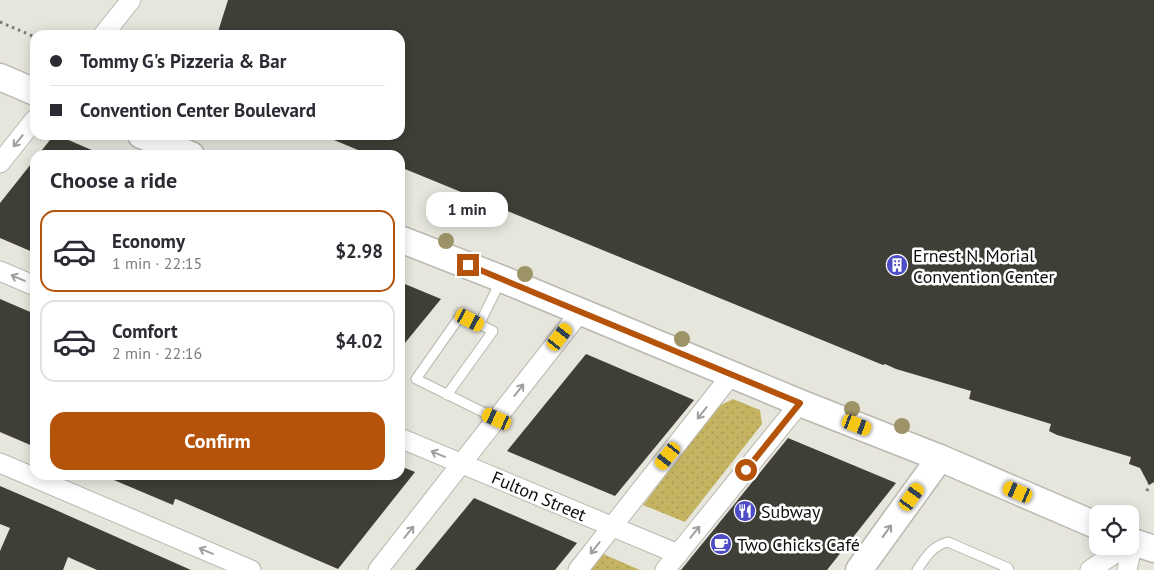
<!DOCTYPE html>
<meta charset="utf-8">
<style>
:root{--surface:#fff;--page:#f7f7f7;--text:#2b2b33;--muted:#7c7c81;--line:#e1e1e2;--accent:#b45309}
body{margin:0;font-family:"PT Sans",sans-serif;background:var(--page);color:var(--text);height:100vh;display:flex;flex-direction:column;font-size:19px;white-space:nowrap}
*{box-sizing:border-box;margin:0}
p{font-size:16px;color:var(--muted)}
.icon{flex:none;width:28px;height:28px;fill:none;stroke:currentColor;stroke-width:2;stroke-linecap:round;stroke-linejoin:round}
.map{position:relative;flex:1;overflow:hidden}
.sheet{position:absolute;left:30px;top:150px;width:375px;height:330px;display:flex;flex-direction:column;background:var(--surface);border-radius:15px;box-shadow:0 2px 12px #0003}
.sheet>*{flex:none}
.top-card{position:absolute;left:30px;top:30px;width:375px;height:110px;border-radius:15px;box-shadow:0 2px 12px #0003;display:grid;align-content:center;height:110px;padding:0 20px;background:var(--surface)}
.tools{position:absolute;left:1089px;top:505px;display:grid;gap:10px}
.tools a{display:grid;place-items:center;width:50px;height:50px;border-radius:10px;background:var(--surface);box-shadow:0 2px 12px #0003;font-size:25px}
.end{position:absolute;width:22px;height:22px;margin:-11px;border:6px solid #b45309;background:#fff;box-shadow:0 0 0 2px #fff}
.from{border-radius:50%}
.bubble{position:absolute;height:35px;border-radius:15px;background:var(--surface);box-shadow:0 2px 12px #0003;font-size:16px;font-weight:700;line-height:35px;text-align:center}
.car{position:absolute;width:15px;height:30px;margin:-15px -8px;border-radius:6px;box-shadow:0 0 4px 1px #0007;background:linear-gradient(#f5c518 24%,#345 0 40%,#f5c518 0 76%,#345 0 86%,#f5c518 0)}
.top-card b{display:flex;align-items:center;gap:18px;height:48px;font-size:19px}
.top-card b+b{border-top:1px solid var(--line)}
.top-card i{width:12px;height:12px;background:var(--text)}
ul{padding:0;list-style:none}
li{display:flex;align-items:center;gap:15px;height:82px;margin:0 10px 8px;padding:0 10px;border:2px solid var(--line);border-radius:15px}
li div{flex:1}
li b{display:block;font-size:19px}
li em{font-style:normal;font-weight:700}
li.active{border-color:var(--accent)}
li>.icon{width:45px;height:45px;stroke-width:1.5}
h2{padding:0 20px;font-size:22px;line-height:60px}
.button{display:flex;gap:10px;margin-top:auto;padding:10px 20px}
.button a{flex:1;height:58px;border-radius:15px;background:var(--accent);color:#fff;font-size:20px;font-weight:700;line-height:58px;text-align:center}
.map>svg:first-child{display:block}
</style>
<div class="map">
<svg width="1154" height="570" viewBox="0 0 1154 570">
<defs>
<pattern id="park-dots" width="8" height="8" patternUnits="userSpaceOnUse" patternTransform="scale(1.25)"><rect width="8" height="8" fill="#c4b361"/><path d="M2 2h.1M6 6h.1" fill="none" stroke="#a79953" stroke-width="1.8" stroke-linecap="round"/></pattern>
</defs>
<rect width="100%" height="100%" fill="#e7e6dd"/>
<g fill="url(#park-dots)">
<path d="M733,399L760,410L762,424L685,522L643,505L719,406Z"/>
<path d="M603,554L640,570H590Z"/>
</g>
<g fill="#3f3e37">
<path d="M228,0H1154V482L1149,485L1140,468L1129,464L1131,457L1057,435L1049,431L1051,424L969,399L971,391L896,369L885,364L883,365L400,167V155H370L322,135H400V35H217Z"/>
<path d="M54,135H57L103,155H38Z"/>
<path d="M35,159V253L0,238V203Z"/>
<path d="M400,282L441,299L400,349Z"/>
<path d="M0,299L35,314V447L0,432Z"/>
<path d="M586,354L694,400L615,496L507,451Z"/>
<path d="M788,438L896,483L827,570H681Z"/>
<path d="M400,466L415,472L338,569L176,499H175L173,505L102,475H400Z"/>
<path d="M0,486L49,507L191,570H97L68,557L63,570H0V551L10,528L0,524Z"/>
<path d="M474,498L577,543L555,570H415Z"/>
</g>
<g fill="none" stroke-linecap="round" stroke-linejoin="round">
<g stroke="#bab8b0" stroke-width="11">
<g id="lane">
<path d="M479,325L501,280"/>
<path d="M447,395L493,331L461,315L416,379L497,419"/>
<path d="M917,570C926,557 932,546 948,542L1008,568L1009,570"/>
</g>
</g>
<g stroke="#bab8b0" stroke-width="21">
<g id="street">
<path d="M103,35L131,0"/>
<path d="M0,163L35,119"/>
<path d="M0,271L35,286"/>
<path d="M400,438L678,554"/>
<path d="M0,463L251,570"/>
<path d="M378,570L581,311"/>
<path d="M578,570L732,374"/>
<path d="M665,570L800,403"/>
<path d="M1090,570L1126,546"/>
<path d="M1127,570L1133,542"/>
</g>
</g>
<g stroke="#bab8b0" stroke-width="29">
<g id="secondary">
<path d="M0,77L35,92"/>
<path d="M141,135L191,155"/>
<path d="M400,239L502,279L800,403L940,458L1098,526"/>
<path d="M1130,541L1154,549"/>
<path d="M859,570L940,458"/>
</g>
</g>
<g stroke="#7b7b75" stroke-width="3" stroke-dasharray="2.5 4" stroke-linecap="butt">
<path d="M0,22L35,37"/>
<path d="M1147,491L1149,484"/>
</g>
<use href="#lane" stroke="#fff" stroke-width="9"/>
<use href="#street" stroke="#fff" stroke-width="19"/>
<use href="#secondary" stroke="#fff" stroke-width="26"/>
</g>
<g fill="#9c9467">
<circle cx="446" cy="241" r="8"/>
<circle cx="525" cy="274" r="8"/>
<circle cx="682" cy="339" r="8"/>
<circle cx="852" cy="409" r="8"/>
<circle cx="902" cy="426" r="8"/>
</g>
<defs><path id="oneway-shaft" d="M-6 0H5M1.5-3L5.5 0L1.5 3" fill="none" stroke-width="1.6" stroke-linecap="round" stroke-linejoin="round" transform="scale(1.25)"/></defs>
<g stroke="#9f9f9d">
<use href="#oneway-shaft" transform="translate(18 141) rotate(129)"/>
<use href="#oneway-shaft" transform="translate(18 278) rotate(-157)"/>
<use href="#oneway-shaft" transform="translate(519 390) rotate(-52)"/>
<use href="#oneway-shaft" transform="translate(702 413) rotate(128)"/>
<use href="#oneway-shaft" transform="translate(438 454) rotate(-157)"/>
<use href="#oneway-shaft" transform="translate(887 531) rotate(-54)"/>
<use href="#oneway-shaft" transform="translate(409 532) rotate(-51)"/>
<use href="#oneway-shaft" transform="translate(695 532) rotate(-51)"/>
<use href="#oneway-shaft" transform="translate(595 548) rotate(128)"/>
<use href="#oneway-shaft" transform="translate(206 551) rotate(-157)"/>
</g>
<g fill="none" stroke-linecap="round" stroke-linejoin="round">
<path stroke="#b45309" stroke-width="6" d="M468,265L800,403L746,470"/>
</g>
<defs>
<g id="building-disc" transform="scale(1.125)"><circle r="9.5" fill="#4e4dc4" stroke="#fff"/><path d="M-4-6H4V6H1V3H-1V6H-4ZM-2.5-4.3h1.7v1.8h-1.7ZM.8-4.3h1.7v1.8H.8ZM-2.5-1h1.7V.8h-1.7ZM.8-1h1.7V.8H.8Z" fill="#fff"/></g>
<g id="restaurant-disc" transform="scale(1.125)"><circle r="9.5" fill="#4e4dc4" stroke="#fff"/><path d="M-5-6h1v4h1v-4h1v4h1v-4h1v5L-1.5 .5V6h-2V.5L-5-1ZM5-6V6H3V1.5H1.5Q1.5-4 5-6Z" fill="#fff"/></g>
<g id="cafe-disc" transform="scale(1.125)"><circle r="9.5" fill="#4e4dc4" stroke="#fff"/><path d="M-5.5-4.5H6V0H3Q3 3.5 0 3.5H-2.5Q-5.5 3.5-5.5 0ZM3-3.2v2h1.7v-2ZM-6 4.5H4V6H-6Z" fill="#fff"/></g>
</defs>
<g fill-rule="evenodd">
<use href="#building-disc" x="897" y="265"/>
<use href="#restaurant-disc" x="745" y="511"/>
<use href="#cafe-disc" x="721" y="544"/>
</g>
<g text-anchor="middle" dominant-baseline="central" stroke-width="5" stroke-linejoin="round" paint-order="stroke">
<g font-size="18" fill="#0e0e0b" stroke="#fff" text-anchor="start">
<text x="913" y="255">Ernest N. Morial<tspan x="913" dy="21">Convention Center</tspan></text>
<text x="761" y="511">Subway</text>
<text x="737" y="544">Two Chicks Café</text>
</g>
<g font-size="18" fill="#0e0e0b" stroke="#fff">
<text transform="translate(539 496) rotate(23)">Fulton Street</text>
</g>
</g>
</svg>
<div class="tools">
<a><svg class="icon" aria-label="locate" viewBox="0 0 24 24"><circle cx="12" cy="12" r="6"/><path d="M12 2v4M12 18v4M2 12h4M18 12h4"/></svg></a>
</div>
<i class="end from" style="left:746px;top:470px"></i>
<i class="end" style="left:468px;top:265px"></i>
<div class="bubble" style="left:426px;top:192px;width:82px">1 min</div>
<i class="car" style="left:470px;top:320px;rotate:117deg"></i>
<i class="car" style="left:560px;top:337px;rotate:38deg"></i>
<i class="car" style="left:497px;top:419px;rotate:294deg"></i>
<i class="car" style="left:857px;top:425px;rotate:111deg"></i>
<i class="car" style="left:668px;top:456px;rotate:219deg"></i>
<i class="car" style="left:1018px;top:492px;rotate:293deg"></i>
<i class="car" style="left:912px;top:497px;rotate:36deg"></i>
<div class="top-card">
<b><i class="from"></i>Tommy G's Pizzeria &amp; Bar</b>
<b><i></i>Convention Center Boulevard</b>
</div>
<section class="sheet">
<h2>Choose a ride</h2>
<ul>
<li class="active"><svg class="icon" aria-label="car" viewBox="0 0 24 24"><path d="M5 17H2v-5l4-1 3-4h7l3 4 3 1v5h-3M9 17h6M6 11h13"/><circle cx="7" cy="17" r="2"/><circle cx="17" cy="17" r="2"/></svg><div><b>Economy</b><p>1 min · 22:15</p></div><em>$2.98</em></li>
<li><svg class="icon" aria-label="car" viewBox="0 0 24 24"><path d="M5 17H2v-5l4-1 3-4h7l3 4 3 1v5h-3M9 17h6M6 11h13"/><circle cx="7" cy="17" r="2"/><circle cx="17" cy="17" r="2"/></svg><div><b>Comfort</b><p>2 min · 22:16</p></div><em>$4.02</em></li>
</ul>
<div class="button"><a>Confirm</a></div>
</section>
</div>
